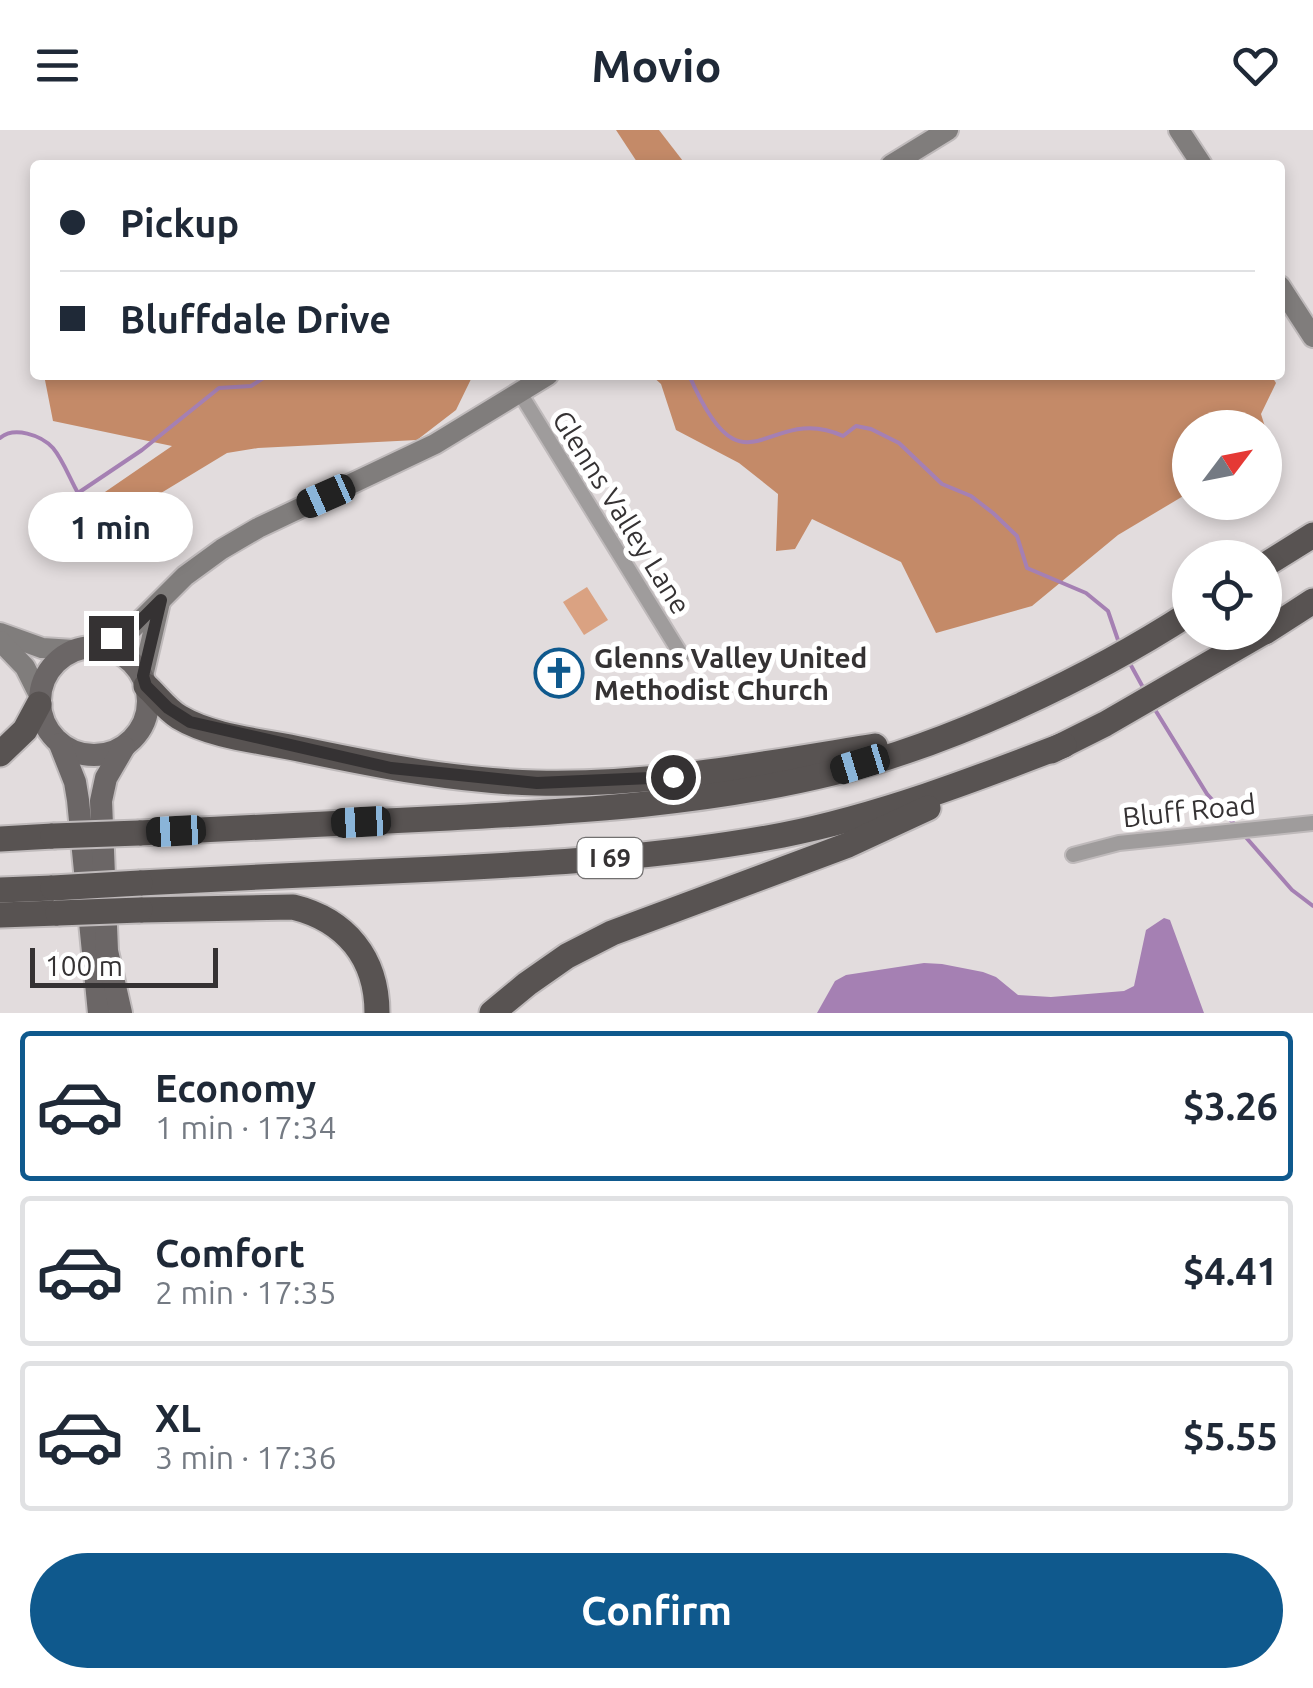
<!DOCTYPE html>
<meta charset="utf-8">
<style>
:root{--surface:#fff;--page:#f2f2f3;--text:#1f2937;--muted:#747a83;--line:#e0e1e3;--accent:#0f598d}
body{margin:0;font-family:Ubuntu,sans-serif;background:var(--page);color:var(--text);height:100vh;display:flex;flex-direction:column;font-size:38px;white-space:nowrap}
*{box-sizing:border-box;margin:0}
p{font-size:32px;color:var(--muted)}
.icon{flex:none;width:55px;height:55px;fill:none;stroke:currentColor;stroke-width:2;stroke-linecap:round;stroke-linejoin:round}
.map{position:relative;height:883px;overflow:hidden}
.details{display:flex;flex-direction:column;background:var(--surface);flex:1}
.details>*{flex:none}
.banner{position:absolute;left:30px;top:30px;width:1255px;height:220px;border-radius:10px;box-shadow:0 5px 15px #0003;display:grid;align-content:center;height:220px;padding:0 30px;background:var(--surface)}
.needle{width:65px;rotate:58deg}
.tools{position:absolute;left:1172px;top:280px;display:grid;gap:20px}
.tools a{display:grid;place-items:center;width:110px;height:110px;border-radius:50%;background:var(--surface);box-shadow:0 5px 15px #0003;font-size:50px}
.scale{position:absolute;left:30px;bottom:25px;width:188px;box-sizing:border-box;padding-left:10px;border:5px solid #353233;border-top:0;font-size:28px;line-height:35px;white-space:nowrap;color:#353233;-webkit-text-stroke:8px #fff;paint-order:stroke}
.end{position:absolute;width:45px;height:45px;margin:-22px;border:12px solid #353233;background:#fff;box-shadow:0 0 0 5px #fff}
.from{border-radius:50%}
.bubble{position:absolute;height:70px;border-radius:35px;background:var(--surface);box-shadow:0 5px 15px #0003;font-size:32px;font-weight:700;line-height:70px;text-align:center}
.car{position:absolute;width:30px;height:60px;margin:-30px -15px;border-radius:12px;box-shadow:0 0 8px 2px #0007;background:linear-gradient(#222 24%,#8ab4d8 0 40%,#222 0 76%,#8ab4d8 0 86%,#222 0)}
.banner b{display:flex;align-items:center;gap:35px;height:95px;font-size:38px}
.banner b+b{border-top:2px solid var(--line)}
.banner i{width:25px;height:25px;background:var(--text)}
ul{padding:18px 0 0;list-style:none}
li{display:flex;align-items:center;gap:30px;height:150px;margin:0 20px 15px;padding:0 10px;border:5px solid var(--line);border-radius:10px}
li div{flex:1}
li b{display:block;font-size:38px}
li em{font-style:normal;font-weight:700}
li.active{border-color:var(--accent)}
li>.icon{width:90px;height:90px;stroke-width:1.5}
.action{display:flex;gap:20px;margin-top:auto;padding:20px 30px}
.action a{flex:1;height:115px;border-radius:60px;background:var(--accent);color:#fff;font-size:40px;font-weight:700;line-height:115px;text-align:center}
header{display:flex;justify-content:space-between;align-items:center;height:130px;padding:0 30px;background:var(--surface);font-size:45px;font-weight:700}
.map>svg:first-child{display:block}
</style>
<header><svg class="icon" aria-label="menu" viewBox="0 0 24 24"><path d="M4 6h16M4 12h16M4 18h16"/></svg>Movio<svg class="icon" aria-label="heart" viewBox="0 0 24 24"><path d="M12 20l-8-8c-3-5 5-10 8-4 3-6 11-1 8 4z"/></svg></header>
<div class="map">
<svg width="1313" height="883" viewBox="0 0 1313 883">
<rect width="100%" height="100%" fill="#e2dcdd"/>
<path fill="#daa282" d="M587,457L608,490L584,505L563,472Z"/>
<g fill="#c48a68">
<path d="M616,0H659L686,35H639Z"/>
<path d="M44,245H473L456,280L417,310L258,318L227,323L100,400L86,375L172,316L53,291Z"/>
<path d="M651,245H1271L1276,253L1261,284L1270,313L1265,316V298H1190V362L1118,405L1032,476L936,503L901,432L812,389L795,419L776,421L778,364L739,333L676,300L661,254Z"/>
</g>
<path fill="#a580b3" d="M1164,788L1170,790L1204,883H817L835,851L846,845L924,833L942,834L983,842L996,847L1018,865L1051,867L1124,861L1134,856L1146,800Z"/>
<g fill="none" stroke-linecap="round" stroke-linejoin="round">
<g stroke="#a580b3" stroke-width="4">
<path d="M689,245C745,374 766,271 843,306L856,296L871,299L899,313L942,354L971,366L993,383L1017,406L1027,438L1086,463L1108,481L1119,513"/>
<path d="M0,308C14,296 41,305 53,318C63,330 70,349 78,363L142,320L219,258L251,256L268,245"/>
<path d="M1128,530L1145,561"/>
<path d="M1154,578L1207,664L1237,697"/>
<path d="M1243,704L1292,760L1313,776"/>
</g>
<g stroke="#bfbabb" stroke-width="18">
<g id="street">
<path d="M520,263L682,526"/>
<path d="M1073,725L1119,713L1313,693"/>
</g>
</g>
<g stroke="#bfbabb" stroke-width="24">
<g id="secondary">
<path d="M1179,0L1202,35"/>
<path d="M891,35L948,0"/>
<path d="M1280,156L1313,207"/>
<path d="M0,503L42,518L74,520"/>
<path d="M0,511L25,537L39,565"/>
<path d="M94,516L133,498L185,446L222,419L258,398L435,314L548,245"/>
<path d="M143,546L160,472"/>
</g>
</g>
<g stroke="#bfbabb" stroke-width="26">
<g id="primary">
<circle cx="94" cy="571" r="54"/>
<path d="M60,614L75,652L78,670L99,883"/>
<path d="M121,883L107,821L101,671L106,648L124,617"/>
</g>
</g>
<g stroke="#bfbabb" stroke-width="29">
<g id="highway">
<path d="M1265,435L1313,405"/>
<path d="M1265,502L1313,471"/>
<path d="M146,556C157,566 166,579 179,587C214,608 265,611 304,620C381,636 457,651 536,653C651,656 762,634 875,616"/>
<path d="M1051,621L1105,594L1264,502"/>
<path d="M0,624L25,600L39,574"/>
<path d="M139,703C242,698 346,693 449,688C579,681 705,674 832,643C950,614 1088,549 1190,483"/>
<path d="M0,709L53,706"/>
<path d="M140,753C239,748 337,743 436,739C552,733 668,727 783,705C879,686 973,650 1064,615"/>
<path d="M0,760L53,758"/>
<path d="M140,780L293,777C346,790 377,828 377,883"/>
<path d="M0,785L58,783"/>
<path d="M492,883L527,854L567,826L612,803L848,715L928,678"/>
</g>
</g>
<use href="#street" stroke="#9f9c9c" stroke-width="14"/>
<use href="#secondary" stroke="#807d7c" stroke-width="20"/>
<use href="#primary" stroke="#6b6666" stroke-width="22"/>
<use href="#highway" stroke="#585352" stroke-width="25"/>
<g stroke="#bfbabb" stroke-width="29" stroke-linecap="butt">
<g id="highway-bridge">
<path d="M53,706L139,703"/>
<path d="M53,758L140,753"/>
<path d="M58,783L140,780"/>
</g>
</g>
<use href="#highway-bridge" stroke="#585352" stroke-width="25"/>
</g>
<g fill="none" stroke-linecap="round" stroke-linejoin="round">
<path stroke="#353233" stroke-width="12" d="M111,508L133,498L161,470L143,546L146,556L168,578L190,592L391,638L537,653L673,647"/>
</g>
<defs>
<g id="church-ring" transform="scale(2.5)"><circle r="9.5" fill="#fff" stroke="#0f598d" stroke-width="1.5"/><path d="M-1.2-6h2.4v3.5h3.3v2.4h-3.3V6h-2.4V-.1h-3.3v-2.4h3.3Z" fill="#0f598d"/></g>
</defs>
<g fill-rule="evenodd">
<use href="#church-ring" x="559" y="543"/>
</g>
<g text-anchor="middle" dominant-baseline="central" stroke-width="10" stroke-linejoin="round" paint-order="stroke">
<rect fill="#fff" stroke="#727070" stroke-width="2.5" x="577.5" y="708" width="65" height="40" rx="8"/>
<g font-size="25" font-weight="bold" fill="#353233">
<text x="610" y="728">I 69</text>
</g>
<g font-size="28" fill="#353233" stroke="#fff">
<text transform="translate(622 382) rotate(58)">Glenns Valley Lane</text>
<text transform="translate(1189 680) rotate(-6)">Bluff Road</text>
</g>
<g font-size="28" font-weight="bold" fill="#353233" stroke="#fff" text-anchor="start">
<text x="594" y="527">Glenns Valley United<tspan x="594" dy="32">Methodist Church</tspan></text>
</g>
</g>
</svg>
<div class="tools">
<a><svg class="needle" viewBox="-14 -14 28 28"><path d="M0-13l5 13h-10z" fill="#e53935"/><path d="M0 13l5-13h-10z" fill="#747a83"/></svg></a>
<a><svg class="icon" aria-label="locate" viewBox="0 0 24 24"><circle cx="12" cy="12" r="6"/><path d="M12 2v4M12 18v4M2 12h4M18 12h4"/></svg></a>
</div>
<div class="scale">100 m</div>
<i class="end from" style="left:673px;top:647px"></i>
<i class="end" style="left:111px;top:508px"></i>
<div class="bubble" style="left:28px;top:362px;width:165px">1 min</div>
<i class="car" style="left:326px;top:366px;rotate:246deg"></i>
<i class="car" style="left:860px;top:634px;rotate:253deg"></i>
<i class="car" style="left:361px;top:692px;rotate:267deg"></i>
<i class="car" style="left:176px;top:701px;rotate:267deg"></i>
<div class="banner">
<b><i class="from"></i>Pickup</b>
<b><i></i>Bluffdale Drive</b>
</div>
</div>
<section class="details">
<ul>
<li class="active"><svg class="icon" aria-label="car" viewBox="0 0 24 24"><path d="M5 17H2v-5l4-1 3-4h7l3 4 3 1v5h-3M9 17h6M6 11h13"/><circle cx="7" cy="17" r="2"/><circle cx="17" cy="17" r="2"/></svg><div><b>Economy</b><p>1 min · 17:34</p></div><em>$3.26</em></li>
<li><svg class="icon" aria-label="car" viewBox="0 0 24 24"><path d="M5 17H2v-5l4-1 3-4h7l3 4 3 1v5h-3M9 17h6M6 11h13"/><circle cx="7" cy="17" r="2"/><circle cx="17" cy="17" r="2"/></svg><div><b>Comfort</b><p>2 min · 17:35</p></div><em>$4.41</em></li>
<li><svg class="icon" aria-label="car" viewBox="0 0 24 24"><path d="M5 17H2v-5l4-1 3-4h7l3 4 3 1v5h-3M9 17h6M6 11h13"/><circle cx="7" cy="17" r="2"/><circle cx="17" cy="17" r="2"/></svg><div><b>XL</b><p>3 min · 17:36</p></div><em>$5.55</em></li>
</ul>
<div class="action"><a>Confirm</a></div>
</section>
